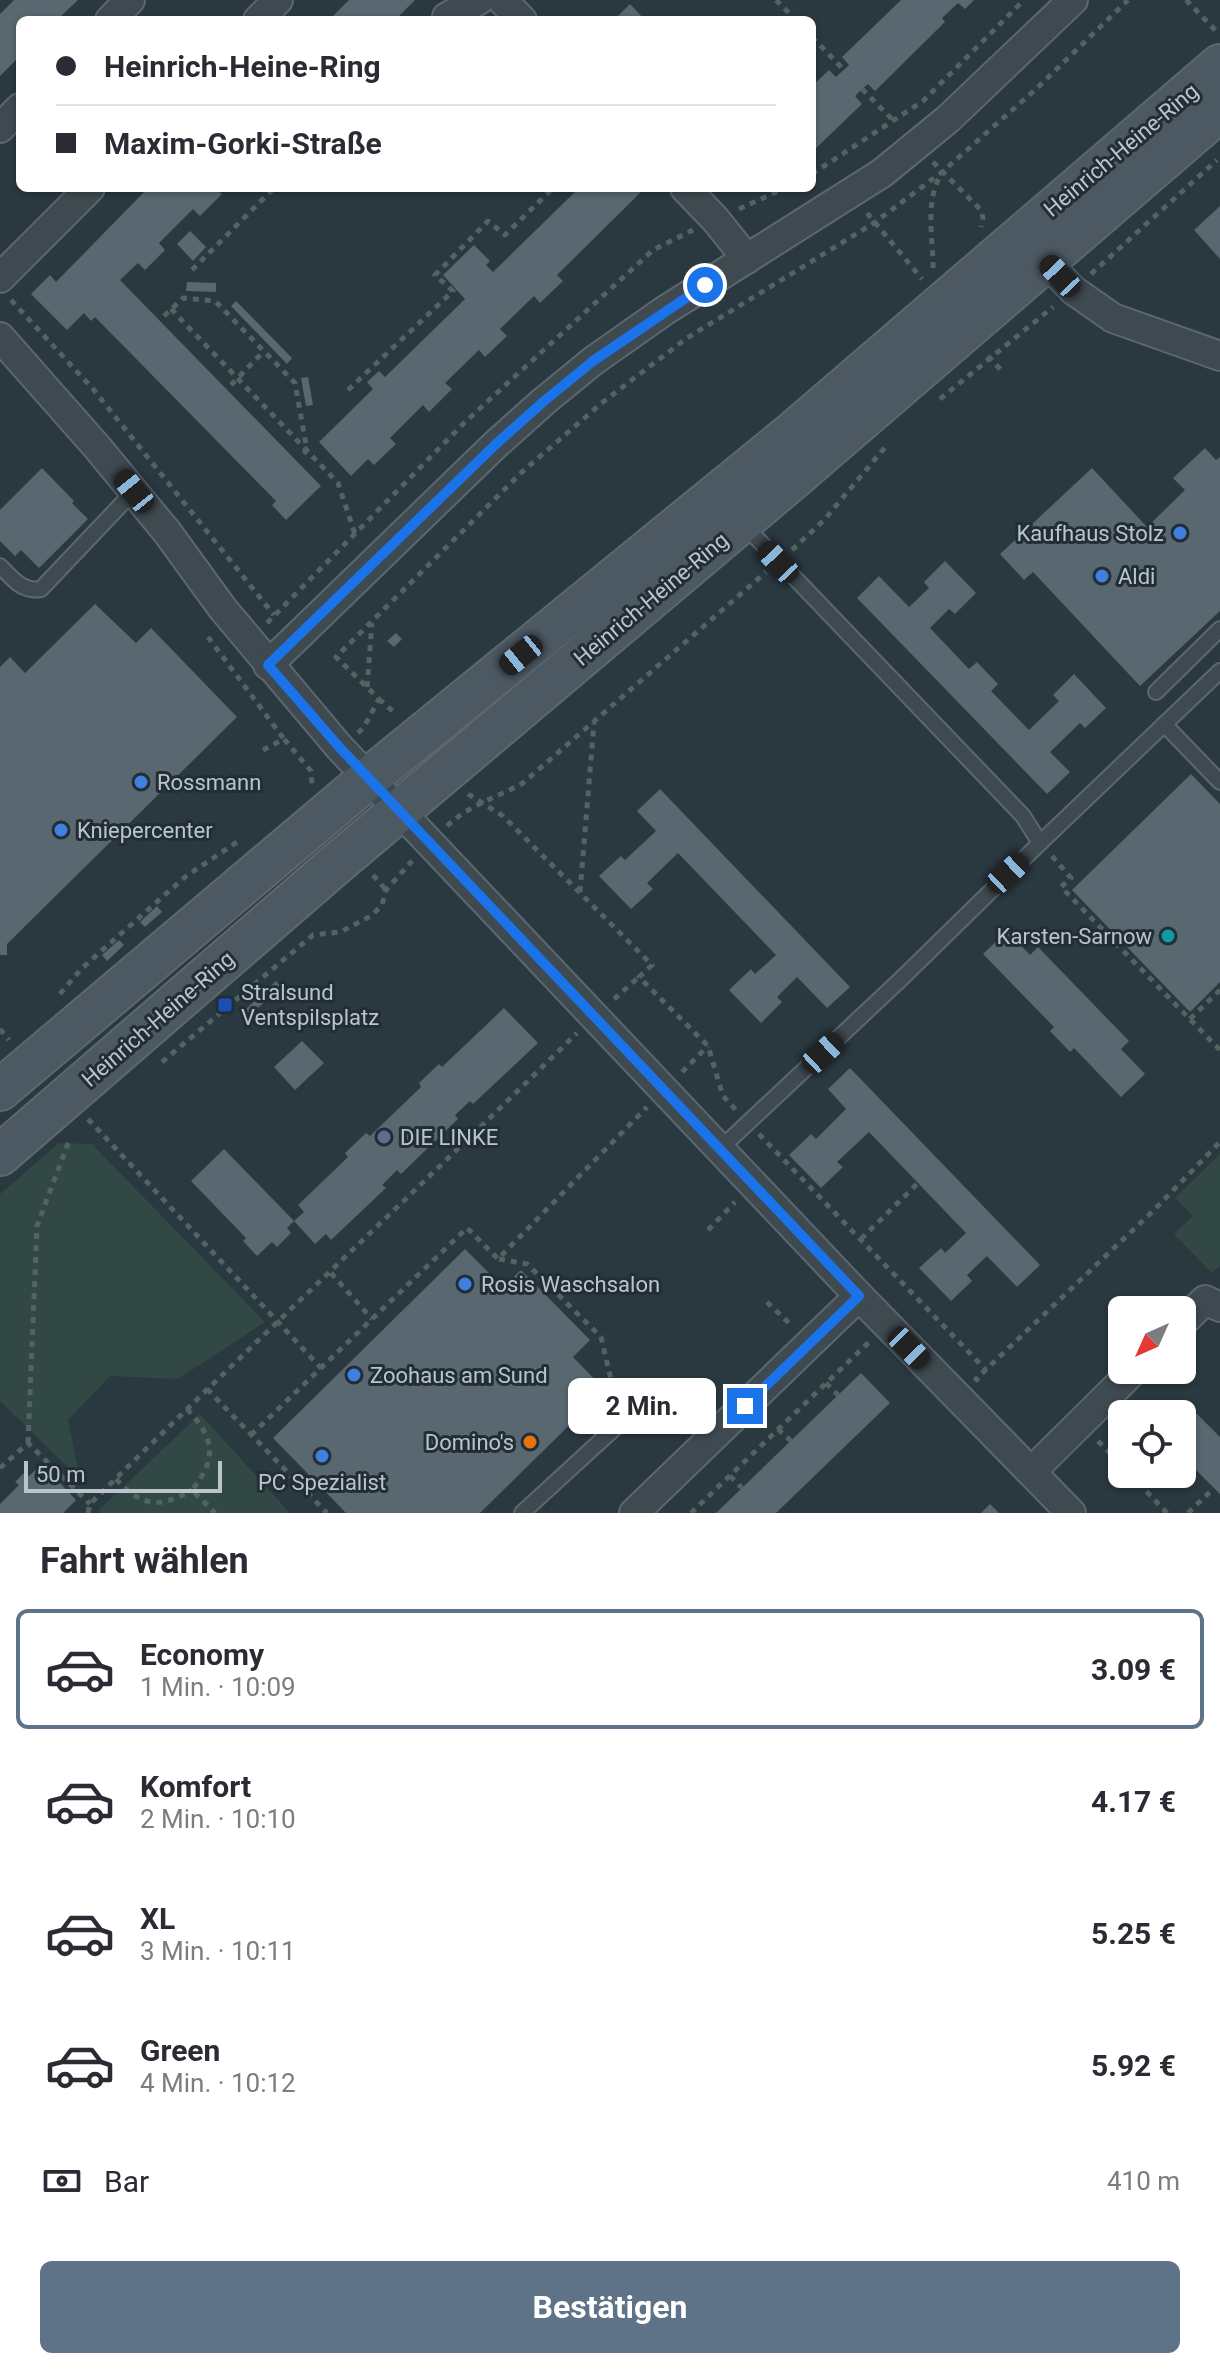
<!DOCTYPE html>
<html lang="de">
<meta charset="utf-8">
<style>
:root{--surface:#fff;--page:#f2f2f3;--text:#2b2b33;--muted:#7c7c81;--line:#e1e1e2;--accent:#5e7387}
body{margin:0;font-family:Roboto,sans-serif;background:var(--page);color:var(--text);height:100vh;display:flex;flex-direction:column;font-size:30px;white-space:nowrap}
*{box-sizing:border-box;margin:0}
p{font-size:26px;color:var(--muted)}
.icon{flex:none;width:44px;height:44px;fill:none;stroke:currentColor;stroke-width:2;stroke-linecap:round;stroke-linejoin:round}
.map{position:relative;height:1513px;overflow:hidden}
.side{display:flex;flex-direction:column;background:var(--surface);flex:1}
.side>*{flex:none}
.banner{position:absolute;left:16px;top:16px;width:800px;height:176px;border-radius:12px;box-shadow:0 2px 6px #0004;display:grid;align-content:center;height:176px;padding:0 40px;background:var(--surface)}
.needle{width:52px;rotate:225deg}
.tools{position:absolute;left:1108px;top:1296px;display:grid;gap:16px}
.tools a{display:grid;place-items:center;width:88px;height:88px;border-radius:12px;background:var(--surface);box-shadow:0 2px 6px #0004;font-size:40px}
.scale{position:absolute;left:24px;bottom:20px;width:198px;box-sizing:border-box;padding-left:8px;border:4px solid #bbc4ca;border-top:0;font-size:22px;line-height:28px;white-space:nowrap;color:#bbc4ca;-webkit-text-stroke:6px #222e36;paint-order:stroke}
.end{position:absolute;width:36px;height:36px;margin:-18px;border:10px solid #1a73e8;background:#fff;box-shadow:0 0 0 4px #fff}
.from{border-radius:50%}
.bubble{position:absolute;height:56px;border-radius:12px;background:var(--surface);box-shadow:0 2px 6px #0004;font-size:26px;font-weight:700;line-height:56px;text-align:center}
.car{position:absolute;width:24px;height:48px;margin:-24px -12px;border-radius:10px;box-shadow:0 0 6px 2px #0007;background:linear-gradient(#222 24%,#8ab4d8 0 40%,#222 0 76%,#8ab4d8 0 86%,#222 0)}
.banner b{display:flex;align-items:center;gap:28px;height:76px;font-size:30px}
.banner b+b{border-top:2px solid var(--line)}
.banner i{width:20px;height:20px;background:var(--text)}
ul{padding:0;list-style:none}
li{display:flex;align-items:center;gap:24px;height:120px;margin:0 16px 12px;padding:0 24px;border:4px solid transparent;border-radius:12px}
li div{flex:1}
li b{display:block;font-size:30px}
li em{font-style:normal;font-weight:700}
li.current{border-color:var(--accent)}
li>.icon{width:72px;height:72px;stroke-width:1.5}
h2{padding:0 40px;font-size:36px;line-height:96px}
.pay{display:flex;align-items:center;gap:20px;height:88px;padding:0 40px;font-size:30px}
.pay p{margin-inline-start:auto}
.cta{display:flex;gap:16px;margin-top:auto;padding:16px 40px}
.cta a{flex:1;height:92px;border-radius:12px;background:var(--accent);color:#fff;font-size:32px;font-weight:700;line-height:92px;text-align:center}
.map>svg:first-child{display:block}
</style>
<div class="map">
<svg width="1220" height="1513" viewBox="0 0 1220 1513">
<rect width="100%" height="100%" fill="#2a3840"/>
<g fill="#324844">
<path d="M59,1143L92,1144L265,1322L178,1379L110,1376L68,1420L80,1479L0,1401V1194Z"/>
<path d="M1220,1154V1265L1212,1273L1174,1234L1193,1216L1175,1198Z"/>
<path d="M200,1414L290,1513H99L100,1509Z"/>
</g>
<g fill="#586770">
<path d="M14,0H78L57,20H20V56L0,76V14Z"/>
<path d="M349,0H415L395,20H329Z"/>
<path d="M901,0H974L965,9L958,3L942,18L945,22L875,91L868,84L862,89L855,96L862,104L812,152V86L829,70L836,77L849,65L842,57Z"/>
<path d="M630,4L645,20H614Z"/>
<path d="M148,188H215L222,194L200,216L193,209L159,243L165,250L145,270L138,263L120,280L321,486L286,520L272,505L276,501L95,317L91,321L84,313L67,330L31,294L50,275L56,282Z"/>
<path d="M579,188H638L641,192L557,275L563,281L540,303L534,296L500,329L507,336L485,357L479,350L445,383L452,389L429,412L423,405L390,438L396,444L374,465L368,459L351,476L319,442L373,389L367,382L379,371L385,377L465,299L443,275L474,245L490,261L486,265L493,272Z"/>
<path d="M1220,206V259L1194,230Z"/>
<path d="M190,231L206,247L193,261L177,244Z"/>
<path d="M187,282L216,283V292L186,291Z"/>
<path d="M236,301L292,358L287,364L231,306Z"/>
<path d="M308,377L313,405L306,406L301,378Z"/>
<path d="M1205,448L1216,460L1220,457V611L1140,686L1033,572L1024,580L1000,554L1092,468L1147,527L1185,490L1173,478Z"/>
<path d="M42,468L74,501L72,503L88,519L39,568L21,550L15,556L0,541V510Z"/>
<path d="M945,561L976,593L955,614L949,609L930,628L969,669L977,662L998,684L991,691L1029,730L1059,701L1053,695L1074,674L1106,708L1085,728L1080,723L1050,752L1070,772L1047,794L857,598L879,576L909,607L929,588L924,582Z"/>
<path d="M95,604L136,643L151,628L237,717L7,944V955H0V667L10,657L25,673Z"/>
<path d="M396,633L402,639L394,647L387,641Z"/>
<path d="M1191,774L1220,804V982L1190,1012L1072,890Z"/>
<path d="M660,789L850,987L827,1008L797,977L777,997L782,1002L761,1023L729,990L751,969L755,974L776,955L678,853L647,883L653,889L631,909L599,876L621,856L625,860L656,831L637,811Z"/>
<path d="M157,906L162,912L145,927L140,922Z"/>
<path d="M1007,931L1030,955L1038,947L1129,1041L1121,1049L1145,1074L1121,1097L1074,1048L1070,1052L1050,1031L1054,1027L983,954Z"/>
<path d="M119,940L124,945L107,961L102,955Z"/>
<path d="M276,981L281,987L249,1016L244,1011Z"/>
<path d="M504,1008L538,1043L473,1104L470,1101L455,1115L458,1119L401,1174L397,1170L382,1185L386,1188L331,1240L326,1234L315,1244L294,1221L304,1212L298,1205L348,1157L345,1153L366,1133L370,1136L421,1087L419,1083L439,1064L442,1067Z"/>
<path d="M302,1041L324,1063L295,1090L274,1067Z"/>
<path d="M850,1068L1040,1265L1017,1287L987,1256L967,1275L972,1281L951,1301L919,1268L941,1248L945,1253L966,1233L869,1132L837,1162L843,1167L821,1188L789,1155L811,1134L816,1139L846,1109L828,1089Z"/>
<path d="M224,1149L294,1221L287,1228L291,1233L277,1247L272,1242L257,1256L243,1241L246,1238L191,1181Z"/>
<path d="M465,1249L503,1287L521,1270L590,1340L573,1357L605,1390L480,1513H346L273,1438Z"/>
<path d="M861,1373L890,1403L776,1513H716Z"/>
<path d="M1183,1400L1220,1437V1494L1182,1456V1414H1169Z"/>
<path d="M42,1464L76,1500L63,1513H0V1504L19,1485L15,1482L25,1472L29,1476Z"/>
<path d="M990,1504L999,1513H981Z"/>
</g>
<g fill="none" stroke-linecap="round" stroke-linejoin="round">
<g stroke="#5c676e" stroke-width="18">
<g id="lane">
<path d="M744,525L1023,816L1040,843L1220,671"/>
<path d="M0,566C13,579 22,592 41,589L134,491"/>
<path d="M1156,692L1220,629"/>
<path d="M1164,724L1220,782"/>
<path d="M720,1149L900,980L1040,843"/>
<path d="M522,1513L654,1392L712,1438"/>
</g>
</g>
<g stroke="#5c676e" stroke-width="32">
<g id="street">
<path d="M502,0L522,20"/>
<path d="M110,20L130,0"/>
<path d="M258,20L278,0"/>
<path d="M448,20L447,17L479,0"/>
<path d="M0,128L20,108"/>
<path d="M685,188L715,219L747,259"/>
<path d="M1034,249L1073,290L1113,318L1220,356"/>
<path d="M0,278L90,188"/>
<path d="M0,337L97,447L167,532L223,609L340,748L859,1296L1071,1513"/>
<path d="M268,665L495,445L543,402L593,361L664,311L882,173L948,119L1073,0"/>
<path d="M1182,1323L1205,1300L1220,1307"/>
<path d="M1031,1472L1134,1370"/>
<path d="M634,1513L859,1296"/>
</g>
</g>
<g stroke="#5c676e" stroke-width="44">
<g id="secondary">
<path d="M0,1090L370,777L792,433L1220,65"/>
<path d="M0,1155L335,865L794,478L1220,111"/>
</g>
</g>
<g stroke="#516462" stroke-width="5" stroke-dasharray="6 6" stroke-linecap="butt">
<path d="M776,0L796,20"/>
<path d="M1186,0L1219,34"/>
<path d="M812,37L844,70"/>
<path d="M862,89L896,123"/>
<path d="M933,162L981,210L983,218L981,227"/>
<path d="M812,174L923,101L1024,0"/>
<path d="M739,209L785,188"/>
<path d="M867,213L922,279"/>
<path d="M933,268C933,238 925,203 940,176"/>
<path d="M192,270L274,188"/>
<path d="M1091,274L1217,160"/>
<path d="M11,300L93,389L274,615"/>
<path d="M171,309L338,483L355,534"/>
<path d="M164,316L183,298L215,301L295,383L307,450L301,457"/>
<path d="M988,356L1001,370"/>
<path d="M231,385L264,351"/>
<path d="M348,390L453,291L435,275L488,221L505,235L553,188"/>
<path d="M940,399L1053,307"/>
<path d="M792,550L824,520L887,445"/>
<path d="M267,623L464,423L653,250L693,230"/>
<path d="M208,637L284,739"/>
<path d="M367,687L372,623"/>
<path d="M379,699L397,715"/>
<path d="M358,733L364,727L379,699L336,657L522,472L603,402L687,338L874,223L942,172L1036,89L1128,0"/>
<path d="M263,750L284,739L311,771L312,784"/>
<path d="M468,794L503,816L652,965L639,977L708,1046L723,1096L736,1110"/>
<path d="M447,826C469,805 498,797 523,783L766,572"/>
<path d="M1052,856L1071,878L1061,887L1220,1050"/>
<path d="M373,875L386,890"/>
<path d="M580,892L594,723"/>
<path d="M60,994L81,969L185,877L240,840"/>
<path d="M614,999L639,977"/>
<path d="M1190,1019L1220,990"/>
<path d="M0,1029L9,1040"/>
<path d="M162,1062L313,935L340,932L371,916L382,905L386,890L412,861"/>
<path d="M682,1072L708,1046"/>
<path d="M88,1119L321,1368"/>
<path d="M759,1134L986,1370"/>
<path d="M708,1230L735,1202"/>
<path d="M861,1239L918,1183"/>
<path d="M499,1259L527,1264L601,1337L616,1401"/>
<path d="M331,1273L372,1319"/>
<path d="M767,1302L792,1326"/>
<path d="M979,1381L976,1379L1153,1211L1220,1142"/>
<path d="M826,1383L838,1395"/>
<path d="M207,1389L327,1513"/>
<path d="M187,1409C214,1438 218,1458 192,1490L215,1513"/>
<path d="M778,1429L791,1441"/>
<path d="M251,1435L467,1228L498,1259L647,1107"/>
<path d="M1098,1441L1122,1466"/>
<path d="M28,1443L37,1226L70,1138"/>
<path d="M0,1468L28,1443L90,1504"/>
<path d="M1130,1474L1167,1513"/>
<path d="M730,1476L742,1488"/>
<path d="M116,1479C142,1507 159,1509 192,1490"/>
<path d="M1138,1483L1147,1474"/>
<path d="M88,1513L90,1504C251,1345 416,1191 577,1033"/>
<path d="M691,1513L869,1342"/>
<path d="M1188,1513L1214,1488"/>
</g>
<use href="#lane" stroke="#3e4950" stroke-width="14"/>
<use href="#street" stroke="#3e4950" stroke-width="28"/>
<use href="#secondary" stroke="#4c5963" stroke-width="40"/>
</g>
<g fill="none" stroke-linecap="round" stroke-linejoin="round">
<path stroke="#1a73e8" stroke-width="10" d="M705,285L593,361L543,402L495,445L268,665L340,748L859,1296L745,1406"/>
</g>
<g fill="#3f7fe0" stroke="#222e36" stroke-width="3">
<circle cx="1180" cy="533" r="8"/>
<circle cx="1102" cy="576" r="8"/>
<circle cx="141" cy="782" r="8"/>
<circle cx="61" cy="830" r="8"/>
<circle cx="465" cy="1284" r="8"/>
<circle cx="354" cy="1375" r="8"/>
<circle cx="322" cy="1456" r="8"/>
</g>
<circle fill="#0f9aa8" stroke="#222e36" stroke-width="3" cx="1168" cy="936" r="8"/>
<rect fill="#1a4fb4" stroke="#222e36" stroke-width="3" x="217" y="997" width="16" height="16" rx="4"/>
<circle fill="#5c6f8a" stroke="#222e36" stroke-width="3" cx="384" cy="1137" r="8"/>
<circle fill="#e8710a" stroke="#222e36" stroke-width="3" cx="530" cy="1442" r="8"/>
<g text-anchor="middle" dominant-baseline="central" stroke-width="6" stroke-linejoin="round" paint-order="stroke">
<g font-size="22" fill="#bbc4ca" stroke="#222e36">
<text transform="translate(1121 150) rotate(-40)">Heinrich-Heine-Ring</text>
<text transform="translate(651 599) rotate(-40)">Heinrich-Heine-Ring</text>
<text transform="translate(158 1019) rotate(-41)">Heinrich-Heine-Ring</text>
</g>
<g font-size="22" fill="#bbc4ca" stroke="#222e36" text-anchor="start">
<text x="1164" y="533" text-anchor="end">Kaufhaus Stolz</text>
<text x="1118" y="576">Aldi</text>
<text x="157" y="782">Rossmann</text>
<text x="77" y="830">Kniepercenter</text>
<text x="1152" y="936" text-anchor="end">Karsten-Sarnow</text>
<text x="241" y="992">Stralsund<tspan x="241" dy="25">Ventspilsplatz</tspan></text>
<text x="400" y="1137">DIE LINKE</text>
<text x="481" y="1284">Rosis Waschsalon</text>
<text x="370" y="1375">Zoohaus am Sund</text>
<text x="514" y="1442" text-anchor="end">Domino's</text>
<text x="322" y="1482" text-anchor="middle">PC Spezialist</text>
</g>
</g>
</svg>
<div class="tools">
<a><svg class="needle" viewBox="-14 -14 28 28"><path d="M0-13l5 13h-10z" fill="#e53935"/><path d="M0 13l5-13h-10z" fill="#7c7c81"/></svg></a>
<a><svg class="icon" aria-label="locate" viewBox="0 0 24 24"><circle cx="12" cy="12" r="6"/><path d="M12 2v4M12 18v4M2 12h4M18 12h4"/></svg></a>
</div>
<div class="scale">50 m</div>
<i class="end from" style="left:705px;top:285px"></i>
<i class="end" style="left:745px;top:1406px"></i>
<div class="bubble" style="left:568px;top:1378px;width:148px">2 Min.</div>
<i class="car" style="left:1060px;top:276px;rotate:317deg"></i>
<i class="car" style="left:134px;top:491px;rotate:321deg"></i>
<i class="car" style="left:778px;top:562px;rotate:317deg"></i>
<i class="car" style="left:521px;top:655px;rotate:231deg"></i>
<i class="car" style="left:1008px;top:873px;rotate:47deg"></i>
<i class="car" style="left:823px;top:1053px;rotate:47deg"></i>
<i class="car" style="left:909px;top:1348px;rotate:136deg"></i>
<div class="banner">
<b><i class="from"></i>Heinrich-Heine-Ring</b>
<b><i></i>Maxim-Gorki-Straße</b>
</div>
</div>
<section class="side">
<h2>Fahrt wählen</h2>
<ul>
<li class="current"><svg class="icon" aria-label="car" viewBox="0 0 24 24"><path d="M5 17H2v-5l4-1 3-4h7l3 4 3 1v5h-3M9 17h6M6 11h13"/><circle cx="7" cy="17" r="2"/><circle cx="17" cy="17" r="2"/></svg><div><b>Economy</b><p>1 Min. · 10:09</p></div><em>3.09 €</em></li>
<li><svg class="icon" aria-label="car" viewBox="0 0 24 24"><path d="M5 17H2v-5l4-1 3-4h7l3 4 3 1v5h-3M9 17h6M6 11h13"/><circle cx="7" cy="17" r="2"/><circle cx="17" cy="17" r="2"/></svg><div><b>Komfort</b><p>2 Min. · 10:10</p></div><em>4.17 €</em></li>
<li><svg class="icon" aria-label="car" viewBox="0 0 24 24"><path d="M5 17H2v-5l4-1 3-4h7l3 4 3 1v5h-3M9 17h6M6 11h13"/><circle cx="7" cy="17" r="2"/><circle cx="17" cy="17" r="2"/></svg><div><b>XL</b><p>3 Min. · 10:11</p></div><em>5.25 €</em></li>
<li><svg class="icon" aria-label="car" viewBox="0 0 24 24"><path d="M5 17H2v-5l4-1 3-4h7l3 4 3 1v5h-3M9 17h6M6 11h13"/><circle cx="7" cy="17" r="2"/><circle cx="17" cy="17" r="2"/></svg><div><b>Green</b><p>4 Min. · 10:12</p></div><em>5.92 €</em></li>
</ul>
<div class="pay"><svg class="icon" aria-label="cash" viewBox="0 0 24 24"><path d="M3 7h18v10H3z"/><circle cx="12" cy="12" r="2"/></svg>Bar<p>410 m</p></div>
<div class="cta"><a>Bestätigen</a></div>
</section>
